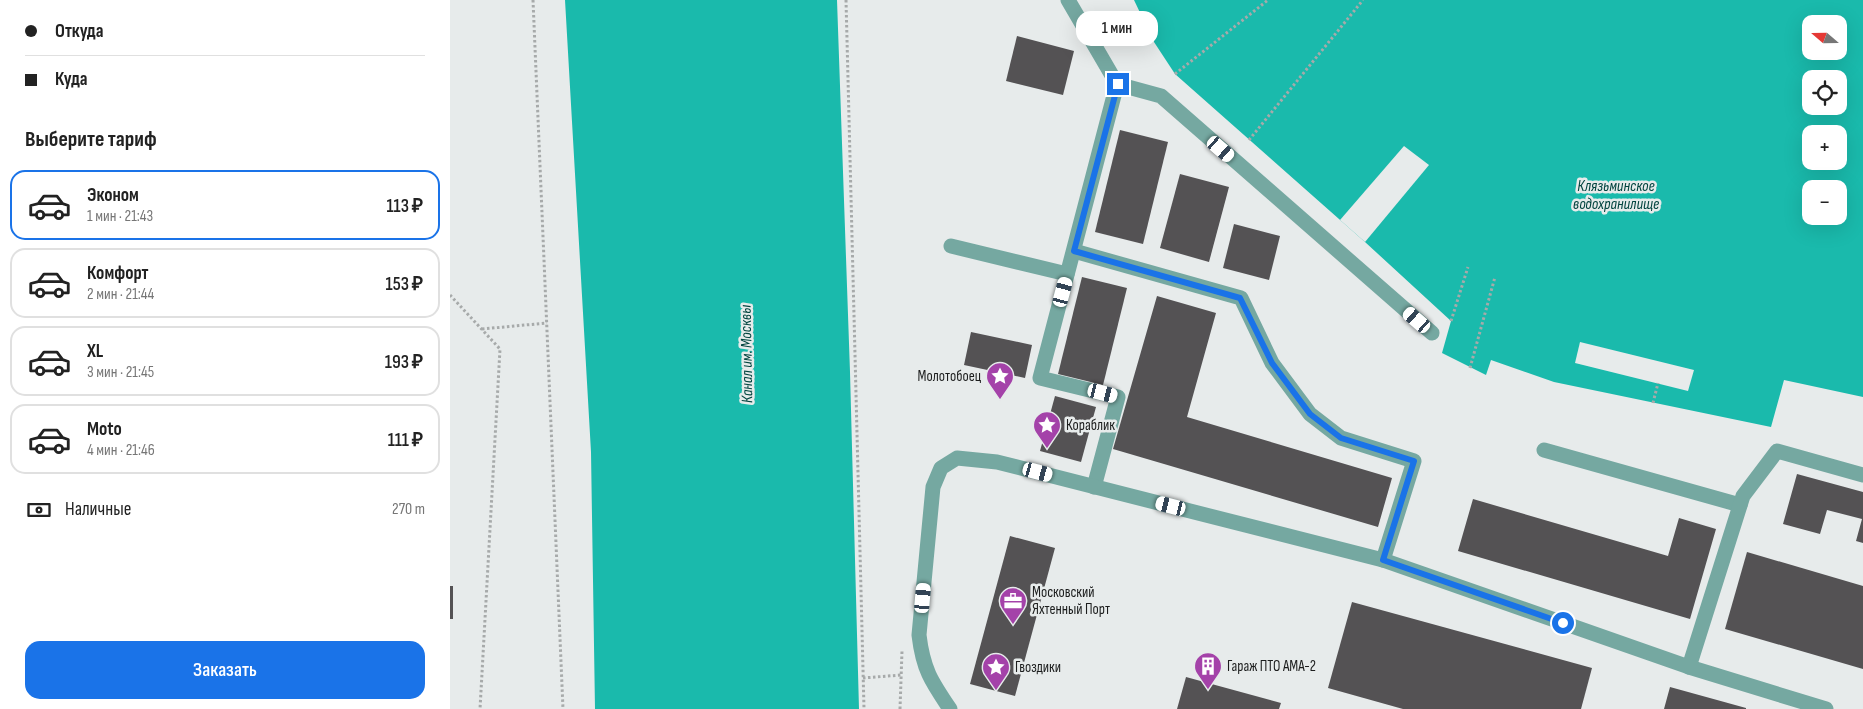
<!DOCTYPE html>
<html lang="ru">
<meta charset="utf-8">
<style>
:root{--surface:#fff;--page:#f6f6f6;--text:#222;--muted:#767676;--line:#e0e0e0;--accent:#1a73e8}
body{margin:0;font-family:"Sofia Sans Condensed",sans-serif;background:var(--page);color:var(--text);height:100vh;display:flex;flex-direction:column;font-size:19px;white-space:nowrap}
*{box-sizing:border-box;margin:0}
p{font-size:16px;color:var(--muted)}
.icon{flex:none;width:28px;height:28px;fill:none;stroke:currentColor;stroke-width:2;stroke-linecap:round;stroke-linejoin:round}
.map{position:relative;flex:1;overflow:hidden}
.sheet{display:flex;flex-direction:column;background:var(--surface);width:450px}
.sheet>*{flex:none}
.top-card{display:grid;align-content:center;height:110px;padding:0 25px;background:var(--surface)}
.needle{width:32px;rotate:290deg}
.fabs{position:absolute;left:1352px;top:15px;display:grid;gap:10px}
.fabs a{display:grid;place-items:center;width:45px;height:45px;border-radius:10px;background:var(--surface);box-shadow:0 5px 20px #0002;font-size:25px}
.end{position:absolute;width:22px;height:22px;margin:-11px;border:6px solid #1a73e8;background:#fff;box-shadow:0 0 0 2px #fff}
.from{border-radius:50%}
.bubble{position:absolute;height:35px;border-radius:15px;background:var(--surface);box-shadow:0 5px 20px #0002;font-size:16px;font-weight:600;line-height:35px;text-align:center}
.car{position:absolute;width:15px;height:30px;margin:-15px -8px;border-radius:6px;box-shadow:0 0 4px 1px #0007;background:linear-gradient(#fff 24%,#345 0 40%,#fff 0 76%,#345 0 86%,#fff 0)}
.top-card b{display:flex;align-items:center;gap:18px;height:48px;font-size:19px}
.top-card b+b{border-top:1px solid var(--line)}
.top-card i{width:12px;height:12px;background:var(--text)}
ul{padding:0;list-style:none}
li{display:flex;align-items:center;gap:15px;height:70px;margin:0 10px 8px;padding:0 15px;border:2px solid var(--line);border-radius:15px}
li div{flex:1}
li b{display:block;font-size:19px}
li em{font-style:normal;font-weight:600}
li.active{border-color:var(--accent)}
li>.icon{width:45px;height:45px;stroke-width:1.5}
h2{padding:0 25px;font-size:22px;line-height:60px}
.pay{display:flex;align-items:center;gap:12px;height:55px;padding:0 25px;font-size:19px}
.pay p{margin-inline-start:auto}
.action{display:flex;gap:10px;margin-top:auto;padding:10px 25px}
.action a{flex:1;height:58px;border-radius:15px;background:var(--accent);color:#fff;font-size:20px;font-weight:600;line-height:58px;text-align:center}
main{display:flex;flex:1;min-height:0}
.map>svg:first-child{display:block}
</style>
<main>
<section class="sheet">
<div class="top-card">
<b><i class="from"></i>Откуда</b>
<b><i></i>Куда</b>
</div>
<h2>Выберите тариф</h2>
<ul>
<li class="active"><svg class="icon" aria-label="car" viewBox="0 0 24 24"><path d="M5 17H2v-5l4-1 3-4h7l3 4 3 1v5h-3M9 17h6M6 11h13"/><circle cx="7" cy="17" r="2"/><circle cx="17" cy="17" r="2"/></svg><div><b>Эконом</b><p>1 мин · 21:43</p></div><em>113 ₽</em></li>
<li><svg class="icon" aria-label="car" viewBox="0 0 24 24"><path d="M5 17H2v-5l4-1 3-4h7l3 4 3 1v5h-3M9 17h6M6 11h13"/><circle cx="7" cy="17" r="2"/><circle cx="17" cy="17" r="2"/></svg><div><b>Комфорт</b><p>2 мин · 21:44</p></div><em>153 ₽</em></li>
<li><svg class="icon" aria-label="car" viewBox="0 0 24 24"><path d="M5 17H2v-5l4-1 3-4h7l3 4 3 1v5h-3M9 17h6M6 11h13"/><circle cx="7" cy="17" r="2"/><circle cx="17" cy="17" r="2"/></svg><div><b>XL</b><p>3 мин · 21:45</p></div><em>193 ₽</em></li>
<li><svg class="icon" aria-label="car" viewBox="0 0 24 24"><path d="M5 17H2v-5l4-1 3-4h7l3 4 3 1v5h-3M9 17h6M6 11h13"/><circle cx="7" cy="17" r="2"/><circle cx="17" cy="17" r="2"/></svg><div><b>Moto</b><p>4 мин · 21:46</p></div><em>111 ₽</em></li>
</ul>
<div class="pay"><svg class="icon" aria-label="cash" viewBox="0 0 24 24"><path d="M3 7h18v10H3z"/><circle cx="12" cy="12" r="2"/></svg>Наличные<p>270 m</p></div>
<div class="action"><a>Заказать</a></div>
</section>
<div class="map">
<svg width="1413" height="709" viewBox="0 0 1413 709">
<rect width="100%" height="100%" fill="#e7ebeb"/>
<g fill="#1abaac" fill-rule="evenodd">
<path d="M115,0H387L400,372L409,709H145L141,452Z"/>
<path d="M684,0H1413V397L1334,380L1321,427L1104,382L1041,360L1036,375L992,353L1001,321L915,242L725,74L704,42ZM1361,24H1389V51H1361ZM1361,79H1389V106H1361ZM1361,134H1389V161H1361ZM1361,189H1389V216H1361Z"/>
</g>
<g fill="#e7ebeb">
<path d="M954,146L979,165L915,242L890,220Z"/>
<path d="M1130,342L1244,370L1238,391L1125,363Z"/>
</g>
<g fill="#545254">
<path d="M567,36L624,51L613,95L556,81Z"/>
<path d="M670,130L718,142L693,244L645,232Z"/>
<path d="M730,174L779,187L759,262L710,248Z"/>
<path d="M784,224L830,236L819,280L773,268Z"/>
<path d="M632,277L677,288L653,385L608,374Z"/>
<path d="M707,296L766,313L737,417L942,478L928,527L663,449Z"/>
<path d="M521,332L582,345L575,378L514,365Z"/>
<path d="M605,396L646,407L631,462L590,451Z"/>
<path d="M1347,474L1413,492V543L1406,541L1412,519L1377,510L1370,534L1333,524Z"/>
<path d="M1023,499L1218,556L1229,518L1266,529L1240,619L1008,551Z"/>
<path d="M560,536L605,548L565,696L520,684Z"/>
<path d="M1297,552L1413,586V669L1275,629Z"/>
<rect x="0" y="586" width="3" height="33"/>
<path d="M902,602L1142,668L1131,709H953L878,688Z"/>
<path d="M736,677L831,703L829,709H727Z"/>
<path d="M1220,687L1296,708V709H1214Z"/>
</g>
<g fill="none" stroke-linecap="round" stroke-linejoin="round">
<g stroke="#a7aaaa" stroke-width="3" stroke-dasharray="2.5 2.5" stroke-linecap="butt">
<path d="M83,0L113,709"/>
<path d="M396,0L414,709"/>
<path d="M725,74L818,0"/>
<path d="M799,140L913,0"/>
<path d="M0,295L50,349L30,709"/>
<path d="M1001,321L1018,267"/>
<path d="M32,329L97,323"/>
<path d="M1020,368L1045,277"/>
<path d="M1203,403L1208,383"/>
<path d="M413,678L451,675"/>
<path d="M450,709L452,651"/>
</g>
<g stroke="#75a8a1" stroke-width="15">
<path d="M618,0L667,84"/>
<path d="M501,246L617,274"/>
<path d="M624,251L791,298L822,363L860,414L891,438L964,461L933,560"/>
<path d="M1094,450L1290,505"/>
<path d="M644,487L668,397L590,378L667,84L711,96L982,333"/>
<path d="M1239,667L1293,496L1327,451L1413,475"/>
<path d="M500,709C481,681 473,669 469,635L483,487L491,468L507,458L547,462L933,560L1239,667L1376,709"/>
</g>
</g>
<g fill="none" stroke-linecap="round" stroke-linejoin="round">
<path stroke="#1a73e8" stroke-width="6" d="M668,84L624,251L790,298L822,363L860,414L891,438L964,461L933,560L1113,623"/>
</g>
<defs>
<g id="sight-pin" transform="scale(1.4375)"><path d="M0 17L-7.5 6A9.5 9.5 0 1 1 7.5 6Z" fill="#a442a9" stroke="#e7ebeb"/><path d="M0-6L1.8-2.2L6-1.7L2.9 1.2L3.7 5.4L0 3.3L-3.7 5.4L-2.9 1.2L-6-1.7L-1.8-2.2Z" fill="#fff"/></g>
<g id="office-pin" transform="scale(1.4375)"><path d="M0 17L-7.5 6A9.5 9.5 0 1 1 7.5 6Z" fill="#a442a9" stroke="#e7ebeb"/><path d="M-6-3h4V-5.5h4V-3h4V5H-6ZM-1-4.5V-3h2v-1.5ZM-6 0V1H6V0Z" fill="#fff"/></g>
<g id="building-pin" transform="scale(1.4375)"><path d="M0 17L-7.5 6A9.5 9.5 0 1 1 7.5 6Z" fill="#a442a9" stroke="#e7ebeb"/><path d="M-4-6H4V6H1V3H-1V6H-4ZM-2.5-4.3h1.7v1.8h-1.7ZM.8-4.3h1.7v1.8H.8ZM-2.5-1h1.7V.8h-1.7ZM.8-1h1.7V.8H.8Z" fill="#fff"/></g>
</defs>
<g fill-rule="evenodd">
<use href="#sight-pin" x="550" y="376"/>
<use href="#sight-pin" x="597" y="425"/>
<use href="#office-pin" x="563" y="601"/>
<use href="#building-pin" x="758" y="666"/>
<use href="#sight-pin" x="546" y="667"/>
</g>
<g text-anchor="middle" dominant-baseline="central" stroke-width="5" stroke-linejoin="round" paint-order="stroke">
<g font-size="15" fill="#1c1d1d" stroke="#e7ebeb" text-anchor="start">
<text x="531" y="376" text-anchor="end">Молотобоец</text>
<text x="616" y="425">Кораблик</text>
<text x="582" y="592">Московский<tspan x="582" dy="17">Яхтенный Порт</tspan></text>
<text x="777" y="666">Гараж ПТО АМА-2</text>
<text x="565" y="667">Гвоздики</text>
</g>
<g font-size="16" font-style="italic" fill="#02443f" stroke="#e7ebeb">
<text x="1166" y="186">Клязьминское<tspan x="1166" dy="18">водохранилище</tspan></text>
<text transform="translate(297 354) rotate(-91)">Канал им. Москвы</text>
</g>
</g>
</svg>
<div class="fabs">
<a><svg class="needle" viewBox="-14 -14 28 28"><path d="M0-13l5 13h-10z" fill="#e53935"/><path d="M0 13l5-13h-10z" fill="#767676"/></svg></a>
<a><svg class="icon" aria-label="locate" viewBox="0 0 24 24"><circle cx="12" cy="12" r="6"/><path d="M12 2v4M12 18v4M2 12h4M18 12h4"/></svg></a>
<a>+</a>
<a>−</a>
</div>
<i class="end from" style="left:1113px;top:623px"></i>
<i class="end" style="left:668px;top:84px"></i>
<div class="bubble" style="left:626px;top:11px;width:82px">1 мин</div>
<i class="car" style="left:771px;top:149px;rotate:131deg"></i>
<i class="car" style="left:613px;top:292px;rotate:15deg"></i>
<i class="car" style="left:967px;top:320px;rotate:311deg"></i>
<i class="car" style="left:653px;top:393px;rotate:104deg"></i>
<i class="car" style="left:588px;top:472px;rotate:105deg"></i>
<i class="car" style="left:721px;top:506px;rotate:284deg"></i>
<i class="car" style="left:473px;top:598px;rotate:5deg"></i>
</div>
</main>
